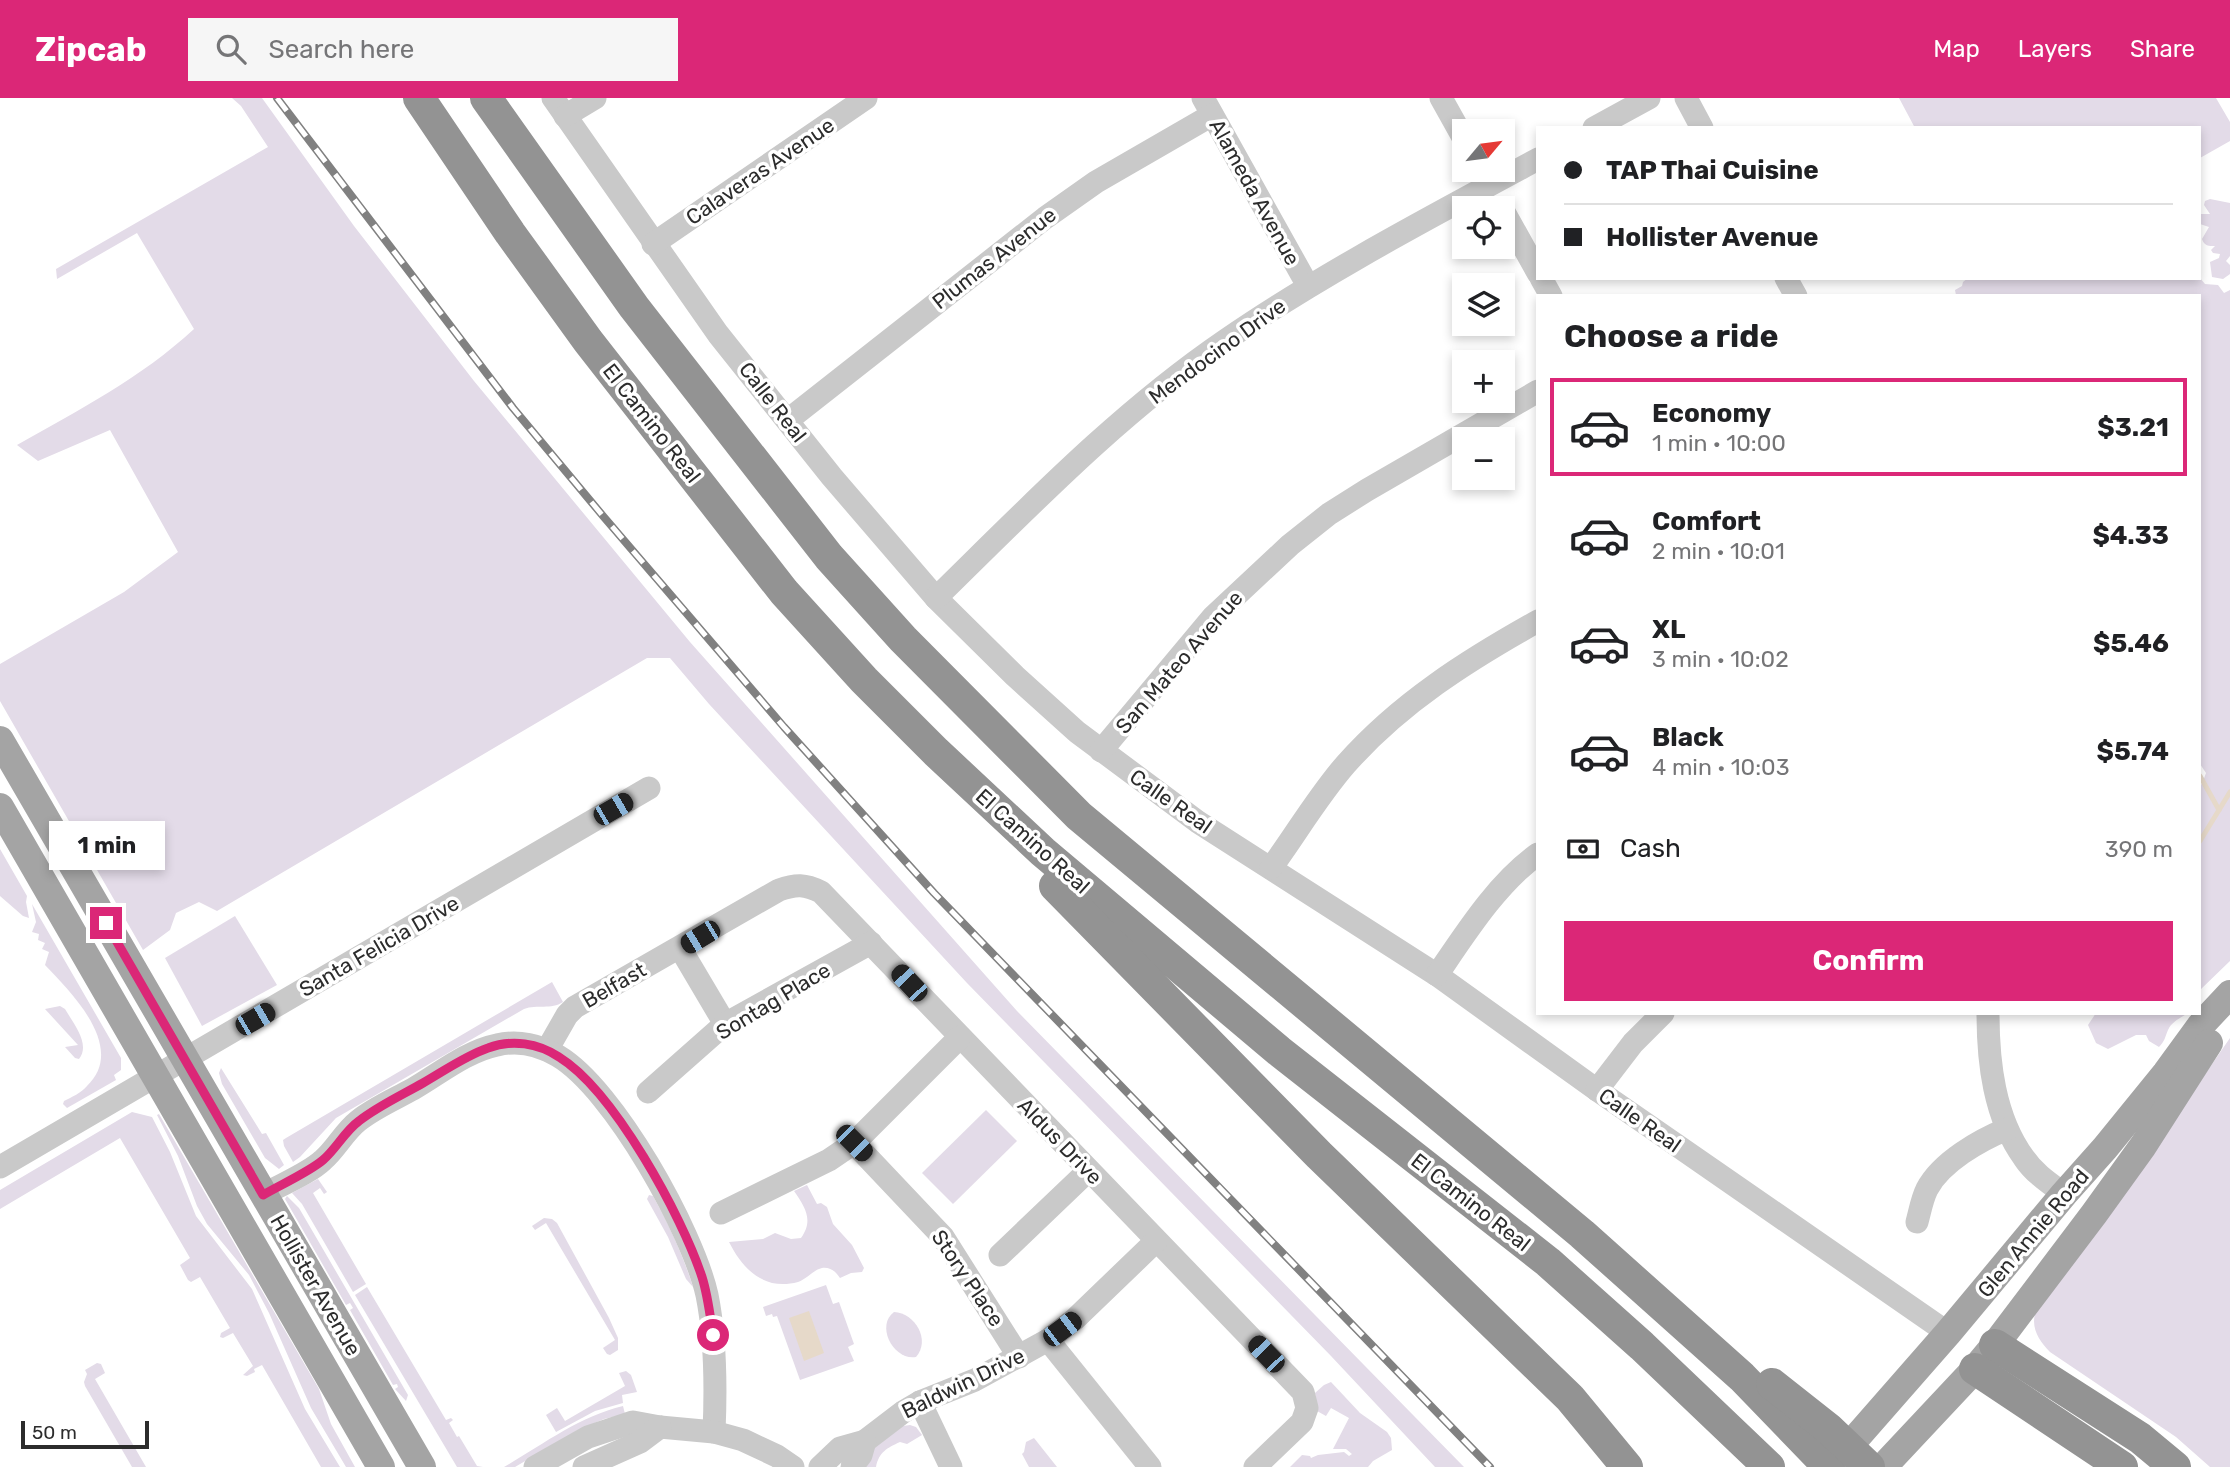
<!DOCTYPE html>
<meta charset="utf-8">
<style>
:root{--surface:#fff;--page:#f6f6f6;--text:#202124;--muted:#757577;--line:#e0e0e0;--accent:#db2777}
body{margin:0;font-family:Rubik,sans-serif;background:var(--page);color:var(--text);height:100vh;display:flex;flex-direction:column;font-size:26px;white-space:nowrap}
*{box-sizing:border-box;margin:0}
p{font-size:23px;color:var(--muted)}
.icon{flex:none;width:38px;height:38px;fill:none;stroke:currentColor;stroke-width:2;stroke-linecap:round;stroke-linejoin:round}
.map{position:relative;flex:1;overflow:hidden}
.sheet{position:absolute;left:1536px;top:196px;width:665px;height:721px;display:flex;flex-direction:column;background:var(--surface);border-radius:0px;box-shadow:0 4px 10px #0003}
.sheet>*{flex:none}
.banner{position:absolute;left:1536px;top:28px;width:665px;height:154px;border-radius:0px;box-shadow:0 4px 10px #0003;display:grid;align-content:center;height:154px;padding:0 28px;background:var(--surface)}
.needle{width:46px;rotate:61deg}
.fabs{position:absolute;left:1452px;top:21px;display:grid;gap:14px}
.fabs a{display:grid;place-items:center;width:63px;height:63px;border-radius:0px;background:var(--surface);box-shadow:0 4px 10px #0003;font-size:35px}
.scale{position:absolute;left:21px;bottom:18px;width:128px;box-sizing:border-box;padding-left:7px;border:4px solid #2c2c2c;border-top:0;font-size:19px;line-height:24px;white-space:nowrap;color:#2c2c2c;-webkit-text-stroke:5px #fff;paint-order:stroke}
.end{position:absolute;width:32px;height:32px;margin:-16px;border:9px solid #db2777;background:#fff;box-shadow:0 0 0 4px #fff}
.from{border-radius:50%}
.bubble{position:absolute;height:49px;border-radius:0px;background:var(--surface);box-shadow:0 4px 10px #0003;font-size:23px;font-weight:700;line-height:49px;text-align:center}
.car{position:absolute;width:21px;height:42px;margin:-21px -10px;border-radius:9px;box-shadow:0 0 5px 2px #0007;background:linear-gradient(#222 24%,#8ab4d8 0 40%,#222 0 76%,#8ab4d8 0 86%,#222 0)}
.banner b{display:flex;align-items:center;gap:24px;height:66px;font-size:26px}
.banner b+b{border-top:2px solid var(--line)}
.banner i{width:18px;height:18px;background:var(--text)}
ul{padding:0;list-style:none}
li{display:flex;align-items:center;gap:21px;height:98px;margin:0 14px 10px;padding:0 14px;border:4px solid transparent;border-radius:0px}
li div{flex:1}
li b{display:block;font-size:26px}
li em{font-style:normal;font-weight:700}
li.on{border-color:var(--accent)}
li>.icon{width:63px;height:63px;stroke-width:1.5}
h2{padding:0 28px;font-size:32px;line-height:84px}
.pay{display:flex;align-items:center;gap:18px;height:77px;padding:0 28px;font-size:26px}
.pay p{margin-inline-start:auto}
.button{display:flex;gap:14px;margin-top:auto;padding:14px 28px}
.button a{flex:1;height:80px;border-radius:0px;background:var(--accent);color:#fff;font-size:28px;font-weight:700;line-height:80px;text-align:center}
header{display:flex;align-items:center;gap:42px;box-sizing:border-box;height:98px;padding:0 35px;background:var(--accent);color:#fff}
header strong{font-size:33px}
nav{display:flex;gap:38px;margin-inline-start:auto;font-size:24px}
.search{width:490px;height:63px;background:var(--page);display:flex;align-items:center;gap:18px;box-sizing:border-box;padding:0 24px;border-radius:0px;color:var(--muted);font-size:26px}
.map>svg:first-child{display:block}
</style>
<header>
<strong>Zipcab</strong>
<div class="search"><svg class="icon" aria-label="search" viewBox="0 0 24 24"><circle cx="10" cy="10" r="6"/><path d="M15 15l6 6"/></svg>Search here</div>
<nav><a>Map</a><a>Layers</a><a>Share</a></nav>
</header>
<div class="map">
<svg width="2230" height="1369" viewBox="0 0 2230 1369">
<rect width="100%" height="100%" fill="#fff"/>
<g fill="#e3dbe8">
<path d="M232,0H262L354,128L474,283L690,544L1017,913L1464,1369H1435L1331,1258L967,885L709,606L670,560H647L217,813L199,804L176,815L170,832L143,852L0,603V566L124,494L178,454L110,332L38,363L17,347C79,312 141,280 194,231L137,135L57,181L56,171L268,49L241,8Z"/>
<path d="M1899,0H2216L2230,24V43L2200,60V30H1915Z"/>
<path d="M2210,101L2230,105V158L2226,163L2230,167V176L2223,181L2212,179L2210,164L2219,160L2220,156L2213,155L2211,152L2215,148C2209,148 2204,148 2202,141L2209,129L2200,126V116H2210L2204,107L2205,103Z"/>
<path d="M1968,180H2200L2205,186L2218,187L2224,195L2230,192V863L2200,892V687L2202,686L2206,675L2200,666V198L1956,197L1955,192L1962,188L1963,184Z"/>
<path d="M0,751L27,798L26,804L29,820L23,818L0,798Z"/>
<path d="M32,806L121,960V972L114,977L116,982L67,1010L63,1006L64,1003C72,999 81,995 87,988C127,950 72,895 45,867L49,854L42,851L45,845L38,842L39,836L32,834L36,824Z"/>
<path d="M235,818L277,887L202,928L165,860Z"/>
<path d="M552,884L563,904C551,912 537,906 524,911L336,1020L300,1059L293,1064L284,1048L283,1042L286,1040Z"/>
<path d="M60,908L65,911C73,925 91,946 79,961L75,960L65,949L78,947L45,911Z"/>
<path d="M2096,915H2188C2181,920 2172,923 2168,932C2165,939 2165,943 2159,949L2149,943L2146,937H2136L2108,951L2096,945L2088,927Z"/>
<path d="M2230,940V1369H2210L2176,1339L2050,1254C2040,1244 2031,1231 2035,1216C2042,1194 2066,1175 2080,1156C2131,1085 2180,1012 2230,940Z"/>
<path d="M221,970L262,1036L266,1035L284,1067L279,1071L265,1060L222,986L219,975Z"/>
<path d="M986,1012L1017,1043L953,1106L922,1075Z"/>
<path d="M132,1014L152,1019L170,1054L196,1118L252,1191L305,1311L340,1369H321L262,1267L254,1271L255,1274L247,1278L243,1277L253,1268L233,1235L223,1240L220,1239L221,1235L230,1230L200,1179L191,1184L188,1182L180,1167L190,1160L120,1040L0,1111V1092Z"/>
<path d="M159,1016L319,1291L331,1326L355,1369H346L311,1310L269,1215L249,1177L207,1126L197,1108L178,1058L157,1017Z"/>
<path d="M318,1081L327,1094L324,1096L320,1090L313,1095L366,1186L353,1194L302,1106L292,1095Z"/>
<path d="M807,1087L817,1106L821,1105L827,1109L833,1126L852,1147L864,1170L862,1174L851,1175L840,1180C836,1174 831,1169 822,1170C813,1172 807,1181 798,1184C765,1193 743,1172 729,1144L763,1141L775,1135L791,1141L801,1140C814,1122 805,1109 794,1093Z"/>
<path d="M649,1097L653,1098C669,1127 683,1157 693,1189L686,1181L668,1139L647,1101Z"/>
<path d="M287,1098L299,1110L408,1297L406,1303L395,1291L398,1289L397,1286L393,1287L350,1212L353,1210L350,1205L346,1207L285,1101Z"/>
<path d="M544,1120L552,1121L557,1125L609,1220L618,1240V1252L610,1257L607,1256L603,1250L615,1242L546,1125L535,1132L532,1128Z"/>
<path d="M826,1187L833,1206L839,1204L854,1246L848,1249L854,1263L800,1282L777,1218L773,1219L772,1216L766,1218L763,1209Z"/>
<path d="M367,1189L446,1322L451,1320L453,1322L449,1325L457,1339L459,1338L477,1368L483,1369H457L355,1197Z"/>
<path d="M894,1214C915,1215 931,1242 916,1259C894,1263 875,1228 894,1214Z"/>
<path d="M97,1265L101,1266L105,1275L95,1281L146,1369H132L85,1288L84,1284L87,1276L85,1272Z"/>
<path d="M626,1273L631,1277L637,1294L622,1297L623,1305L595,1313L556,1334L546,1317L557,1310L565,1323L625,1288L619,1275Z"/>
<path d="M1331,1284L1360,1315L1387,1334L1391,1340L1392,1352L1373,1363L1368,1369H1290L1302,1357L1310,1358L1311,1360L1318,1357L1344,1354L1349,1358L1352,1356L1346,1351H1333L1349,1320L1331,1310L1326,1318L1317,1313L1315,1295L1324,1287Z"/>
<path d="M623,1308L625,1316L604,1321L578,1332L515,1369H504C542,1347 580,1318 623,1308Z"/>
<path d="M910,1327L916,1329L922,1337L907,1346L900,1344C887,1350 879,1354 876,1369H866L872,1351L903,1328Z"/>
<path d="M1034,1340L1057,1369H1029L1022,1356L1024,1354L1026,1344Z"/>
</g>
<path fill="#e6d9c9" d="M809,1213L824,1255L804,1263L789,1220Z"/>
<g fill="none" stroke-linecap="round" stroke-linejoin="round">
<g stroke="#e6d9c9" stroke-width="5">
<path d="M2200,678L2219,712"/>
<path d="M2200,743L2230,694"/>
</g>
<g stroke="#c9c9c9" stroke-width="23">
<path d="M553,0L718,236L832,379L936,500L1015,578L1077,634L1198,724L1437,877L1597,992L1948,1235"/>
<path d="M1203,0L1308,188"/>
<path d="M1441,0L1465,43"/>
<path d="M1686,0L1702,30"/>
<path d="M565,18L595,0"/>
<path d="M1594,30L1649,0"/>
<path d="M1503,112L1538,175"/>
<path d="M653,146L866,0"/>
<path d="M1541,180L1551,198"/>
<path d="M1786,180L1796,198"/>
<path d="M788,322L1045,120L1096,84L1212,17"/>
<path d="M936,500C1028,410 1119,315 1226,242C1325,174 1433,118 1538,61"/>
<path d="M1101,653L1213,519L1290,447L1329,416L1367,392L1538,293"/>
<path d="M1271,770C1296,736 1318,698 1346,666C1400,605 1468,562 1538,523"/>
<path d="M680,850L725,926"/>
<path d="M1437,877C1465,836 1497,785 1538,756"/>
<path d="M1988,915C1988,964 1994,1019 2024,1060C2034,1075 2049,1085 2064,1096"/>
<path d="M547,952L567,917L575,909L779,792C796,786 805,786 821,794L1303,1294L1307,1310L1302,1324L1255,1369"/>
<path d="M1597,992L1633,945L1663,915"/>
<path d="M648,994L725,926L871,845"/>
<path d="M854,1045L943,1139L1019,1259"/>
<path d="M0,1069L649,690"/>
<path d="M263,1097C282,1086 308,1076 323,1062C336,1051 344,1034 358,1023C374,1010 395,1001 413,991C439,976 467,953 497,947C518,942 540,947 558,958C614,991 693,1134 707,1197C716,1242 716,1289 714,1334"/>
<path d="M721,1115L829,1062L854,1045L960,939"/>
<path d="M1917,1124C1920,1113 1922,1101 1927,1091C1941,1064 1980,1042 2007,1031"/>
<path d="M1000,1157L1088,1073"/>
<path d="M1048,1242L1150,1369"/>
<path d="M920,1304L951,1369"/>
<path d="M865,1343L903,1314L920,1304L975,1282L1048,1242L1075,1221L1156,1143"/>
<path d="M535,1369L588,1339L633,1324L660,1329L714,1334L743,1342L777,1358L793,1369"/>
<path d="M584,1369L640,1344L660,1329"/>
<path d="M820,1369L840,1350L865,1343L861,1357L852,1369"/>
</g>
<g stroke="#a4a4a4" stroke-width="28">
<path d="M0,642L422,1369"/>
<path d="M0,709L381,1369"/>
<path d="M1835,1364L1948,1235L2064,1096L2105,1050L2166,975L2201,927L2230,896"/>
<path d="M1883,1369L1975,1271L1995,1247L2094,1116L2143,1048L2209,945"/>
</g>
<g stroke="#939393" stroke-width="32">
<path d="M419,0L510,135L588,243L784,494L864,582L936,654L1043,754L1279,953L1548,1164L1642,1248L1769,1369"/>
<path d="M486,0L634,209L829,459L903,541L1079,718L1582,1136L1742,1279L1829,1369"/>
<path d="M1055,788L1319,1057L1570,1300L1627,1369"/>
<path d="M1995,1247L2140,1340L2175,1369"/>
<path d="M1975,1271L2122,1369"/>
<path d="M1772,1286L1829,1331L1869,1369"/>
</g>
<g stroke="#818181" stroke-width="8">
<path id="rail" d="M277,0L513,310L603,418L784,629L934,795L1490,1369"/>
</g>
<use href="#rail" stroke="#fff" stroke-width="5" stroke-dasharray="16" stroke-linecap="butt"/>
</g>
<g fill="none" stroke-linecap="round" stroke-linejoin="round">
<path stroke="#db2777" stroke-width="9" d="M106,825L263,1097C280,1087 309,1074 323,1062C336,1051 345,1033 359,1023C378,1008 402,997 423,985C444,973 465,958 488,950C512,941 538,945 559,959C614,993 682,1118 702,1179C708,1198 710,1217 713,1237"/>
</g>
<g text-anchor="middle" dominant-baseline="central" stroke-width="7" stroke-linejoin="round" paint-order="stroke">
<g font-size="21" fill="#2c2c2c" stroke="#fff">
<text transform="translate(760 73) rotate(-34)">Calaveras Avenue</text>
<text transform="translate(1255 94) rotate(61)">Alameda Avenue</text>
<text transform="translate(994 160) rotate(-38)">Plumas Avenue</text>
<text transform="translate(1217 253) rotate(-36)">Mendocino Drive</text>
<text transform="translate(773 304) rotate(52)">Calle Real</text>
<text transform="translate(652 325) rotate(52)">El Camino Real</text>
<text transform="translate(1179 564) rotate(-49)">San Mateo Avenue</text>
<text transform="translate(1171 703) rotate(35)">Calle Real</text>
<text transform="translate(1033 743) rotate(42)">El Camino Real</text>
<text transform="translate(379 848) rotate(-30)">Santa Felicia Drive</text>
<text transform="translate(614 887) rotate(-30)">Belfast</text>
<text transform="translate(773 903) rotate(-31)">Sontag Place</text>
<text transform="translate(1640 1022) rotate(35)">Calle Real</text>
<text transform="translate(1060 1043) rotate(46)">Aldus Drive</text>
<text transform="translate(1471 1104) rotate(38)">El Camino Real</text>
<text transform="translate(2033 1135) rotate(-50)">Glen Annie Road</text>
<text transform="translate(968 1180) rotate(56)">Story Place</text>
<text transform="translate(316 1187) rotate(60)">Hollister Avenue</text>
<text transform="translate(963 1285) rotate(-26)">Baldwin Drive</text>
</g>
</g>
</svg>
<div class="fabs">
<a><svg class="needle" viewBox="-14 -14 28 28"><path d="M0-13l5 13h-10z" fill="#e53935"/><path d="M0 13l5-13h-10z" fill="#757577"/></svg></a>
<a><svg class="icon" aria-label="locate" viewBox="0 0 24 24"><circle cx="12" cy="12" r="6"/><path d="M12 2v4M12 18v4M2 12h4M18 12h4"/></svg></a>
<a><svg class="icon" aria-label="layers" viewBox="0 0 24 24"><path d="M12 4l9 5-9 5-9-5zM3 14l9 5 9-5"/></svg></a>
<a>+</a>
<a>−</a>
</div>
<div class="scale">50 m</div>
<i class="end from" style="left:713px;top:1237px"></i>
<i class="end" style="left:106px;top:825px"></i>
<div class="bubble" style="left:49px;top:723px;width:116px">1 min</div>
<i class="car" style="left:613px;top:711px;rotate:60deg"></i>
<i class="car" style="left:700px;top:839px;rotate:239deg"></i>
<i class="car" style="left:909px;top:885px;rotate:317deg"></i>
<i class="car" style="left:255px;top:921px;rotate:60deg"></i>
<i class="car" style="left:854px;top:1045px;rotate:135deg"></i>
<i class="car" style="left:1062px;top:1231px;rotate:53deg"></i>
<i class="car" style="left:1266px;top:1256px;rotate:316deg"></i>
<div class="banner">
<b><i class="from"></i>TAP Thai Cuisine</b>
<b><i></i>Hollister Avenue</b>
</div>
<section class="sheet">
<h2>Choose a ride</h2>
<ul>
<li class="on"><svg class="icon" aria-label="car" viewBox="0 0 24 24"><path d="M5 17H2v-5l4-1 3-4h7l3 4 3 1v5h-3M9 17h6M6 11h13"/><circle cx="7" cy="17" r="2"/><circle cx="17" cy="17" r="2"/></svg><div><b>Economy</b><p>1 min · 10:00</p></div><em>$3.21</em></li>
<li><svg class="icon" aria-label="car" viewBox="0 0 24 24"><path d="M5 17H2v-5l4-1 3-4h7l3 4 3 1v5h-3M9 17h6M6 11h13"/><circle cx="7" cy="17" r="2"/><circle cx="17" cy="17" r="2"/></svg><div><b>Comfort</b><p>2 min · 10:01</p></div><em>$4.33</em></li>
<li><svg class="icon" aria-label="car" viewBox="0 0 24 24"><path d="M5 17H2v-5l4-1 3-4h7l3 4 3 1v5h-3M9 17h6M6 11h13"/><circle cx="7" cy="17" r="2"/><circle cx="17" cy="17" r="2"/></svg><div><b>XL</b><p>3 min · 10:02</p></div><em>$5.46</em></li>
<li><svg class="icon" aria-label="car" viewBox="0 0 24 24"><path d="M5 17H2v-5l4-1 3-4h7l3 4 3 1v5h-3M9 17h6M6 11h13"/><circle cx="7" cy="17" r="2"/><circle cx="17" cy="17" r="2"/></svg><div><b>Black</b><p>4 min · 10:03</p></div><em>$5.74</em></li>
</ul>
<div class="pay"><svg class="icon" aria-label="cash" viewBox="0 0 24 24"><path d="M3 7h18v10H3z"/><circle cx="12" cy="12" r="2"/></svg>Cash<p>390 m</p></div>
<div class="button"><a>Confirm</a></div>
</section>
</div>
